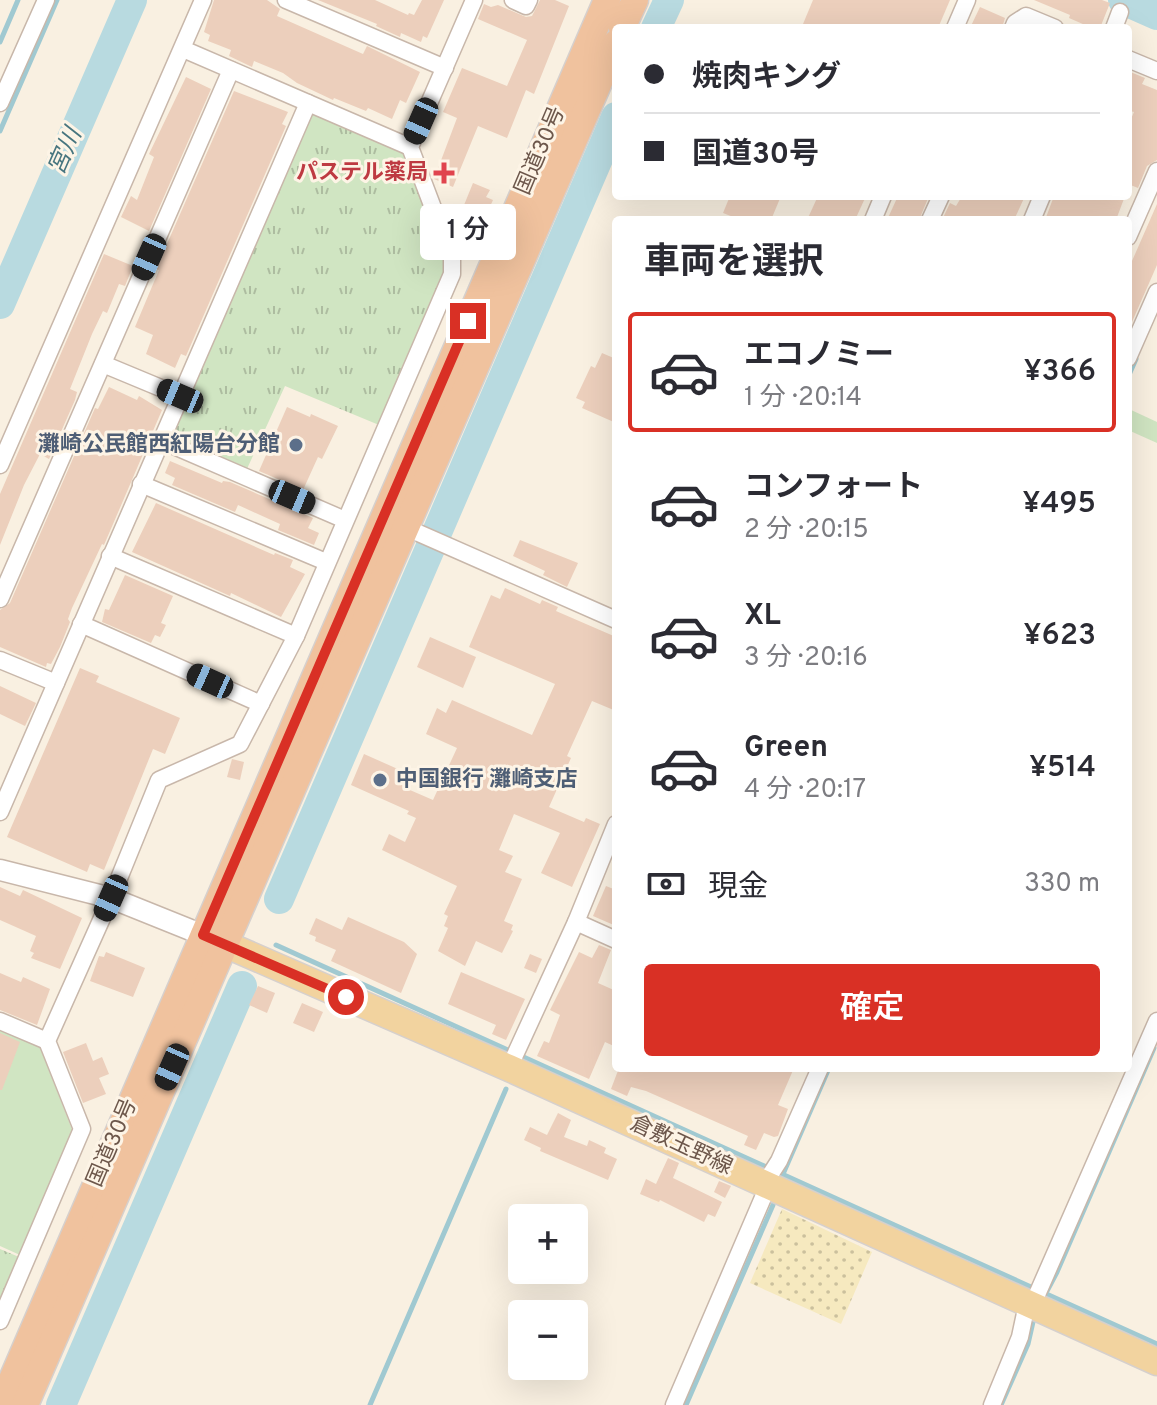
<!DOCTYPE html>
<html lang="ja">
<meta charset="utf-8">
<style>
:root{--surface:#fff;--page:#f2f2f3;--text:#2b2b33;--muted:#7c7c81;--line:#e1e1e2;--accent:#d93025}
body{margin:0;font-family:Overpass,"Noto Sans JP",sans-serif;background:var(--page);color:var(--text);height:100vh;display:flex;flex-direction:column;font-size:30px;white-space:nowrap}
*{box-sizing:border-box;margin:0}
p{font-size:26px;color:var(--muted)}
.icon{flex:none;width:44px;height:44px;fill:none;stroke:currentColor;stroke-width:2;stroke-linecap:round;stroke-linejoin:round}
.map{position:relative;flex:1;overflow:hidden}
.drawer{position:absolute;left:612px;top:216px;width:520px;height:856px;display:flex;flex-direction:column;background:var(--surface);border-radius:8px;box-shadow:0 8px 32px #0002}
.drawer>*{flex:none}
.guide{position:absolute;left:612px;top:24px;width:520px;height:176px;border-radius:8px;box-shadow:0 8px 32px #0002;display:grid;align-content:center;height:176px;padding:0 32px;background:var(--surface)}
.tools{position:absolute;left:508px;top:1204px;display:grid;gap:16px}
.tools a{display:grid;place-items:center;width:80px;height:80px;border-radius:8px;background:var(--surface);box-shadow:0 8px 32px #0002;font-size:40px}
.end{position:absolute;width:36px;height:36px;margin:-18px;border:10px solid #d93025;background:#fff;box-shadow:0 0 0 4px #fff}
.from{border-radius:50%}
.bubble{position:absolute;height:56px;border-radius:8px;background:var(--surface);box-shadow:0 8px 32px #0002;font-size:26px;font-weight:600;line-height:56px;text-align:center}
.car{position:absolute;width:24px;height:48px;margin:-24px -12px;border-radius:10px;box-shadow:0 0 6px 2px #0007;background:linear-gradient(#222 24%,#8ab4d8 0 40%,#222 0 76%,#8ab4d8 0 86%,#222 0)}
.guide b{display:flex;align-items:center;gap:28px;height:76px;font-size:30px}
.guide b+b{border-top:2px solid var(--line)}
.guide i{width:20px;height:20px;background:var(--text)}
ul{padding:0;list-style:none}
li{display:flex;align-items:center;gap:24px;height:120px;margin:0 16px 12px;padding:0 16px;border:4px solid transparent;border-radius:8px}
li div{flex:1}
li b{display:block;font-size:30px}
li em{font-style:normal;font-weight:600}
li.selected{border-color:var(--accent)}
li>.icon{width:72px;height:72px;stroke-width:1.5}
h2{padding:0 32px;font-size:36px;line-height:96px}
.pay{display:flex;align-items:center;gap:20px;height:88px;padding:0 32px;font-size:30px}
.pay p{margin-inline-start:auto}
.primary-button{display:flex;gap:16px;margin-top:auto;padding:16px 32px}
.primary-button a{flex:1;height:92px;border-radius:8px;background:var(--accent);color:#fff;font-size:32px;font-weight:600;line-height:92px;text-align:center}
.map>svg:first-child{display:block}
</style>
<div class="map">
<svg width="1157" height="1405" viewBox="0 0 1157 1405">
<defs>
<pattern id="sand-dots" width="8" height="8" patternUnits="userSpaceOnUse" patternTransform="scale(2)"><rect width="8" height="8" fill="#f6e9bf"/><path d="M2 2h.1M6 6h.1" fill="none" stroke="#cbc09d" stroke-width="1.8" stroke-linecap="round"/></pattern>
<pattern id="park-tufts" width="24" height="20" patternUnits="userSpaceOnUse" patternTransform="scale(2)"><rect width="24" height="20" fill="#d0e5c2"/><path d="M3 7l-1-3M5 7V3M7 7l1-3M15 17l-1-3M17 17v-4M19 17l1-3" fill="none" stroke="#adbca0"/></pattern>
</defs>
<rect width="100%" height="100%" fill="#f9f0e1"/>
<g fill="#d0e5c2">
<path d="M1129,409L1157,422V443L1128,430Z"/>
<path d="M0,1028L39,1045L73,1132L20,1255L0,1246Z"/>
</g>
<path fill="url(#sand-dots)" d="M782,1209L872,1252L841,1324L750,1283Z"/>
<g fill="url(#park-tufts)">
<path d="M310,112L404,151L409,158L447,268L379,425L285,386L246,471L170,437Z"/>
<path d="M0,1249L19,1257L0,1299Z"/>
</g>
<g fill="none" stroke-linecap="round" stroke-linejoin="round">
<g stroke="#a0c9d1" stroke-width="5">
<path d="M0,42L18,0"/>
<path d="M0,131L57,0"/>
<path d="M1128,377L1136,359"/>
<path d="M276,945L1157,1344"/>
<path d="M783,1174L829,1068"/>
<path d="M1047,1291L1057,1272L1154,1048"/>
<path d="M370,1405L506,1089"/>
<path d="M686,1405L773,1205"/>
<path d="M1001,1405L1028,1344L1033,1322"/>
</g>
<g stroke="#b8dae0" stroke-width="30">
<path d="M1123,0L1157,15"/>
<path d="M656,28L669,0"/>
<path d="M0,304L132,0"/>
<path d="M279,899L616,117"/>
<path d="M61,1405L242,986"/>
</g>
</g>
<g fill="#eccfbc">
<path d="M214,0H267L280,9L277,16L363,54L367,46L420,72L406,103L400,100L392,119L368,108L366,111L334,98L333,100L297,83L283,73L254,61L252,67L229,56L231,50L208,41L210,35L204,32Z"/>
<path d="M318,0H375L408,15L409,13L414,15L422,0H444L427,38L423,36L421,42L401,33L400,37L376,26L377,24Z"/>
<path d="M540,0H555L569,6L534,94L526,90L507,138L478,126L453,187L434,179L457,118L443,112L462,68L507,86L527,40L478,19L484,4L491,7L498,5L526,17L532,16Z"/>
<path d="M813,0H950L938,28H813L803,24Z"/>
<path d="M1034,0H1102L1110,3L1100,28H1092L1069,18L1070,15Z"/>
<path d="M980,7L1005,18L1002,28H970Z"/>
<path d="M1128,71L1145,78L1142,84L1157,90V160L1147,166L1138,188L1128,184V126L1134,112L1130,111L1128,116Z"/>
<path d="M186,77L211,89L149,231L121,217L131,196L137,200L154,157L149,154Z"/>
<path d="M234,91L288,112L282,124L286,126L186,356L181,354L175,368L146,354L153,335L135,327L159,270L156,269Z"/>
<path d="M473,183L490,190L486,197L493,200L482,224L465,217L467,213L462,210Z"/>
<path d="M730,196H781L771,220H741L723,213Z"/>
<path d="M818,196H866L855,220H807Z"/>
<path d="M898,196H929L919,220H887Z"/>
<path d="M962,196H1025L1014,220H942L950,203L956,206Z"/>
<path d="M1054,196H1125L1116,220H1045Z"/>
<path d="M1157,204V265L1128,331V260L1132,261Z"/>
<path d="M104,254L133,266L125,286L119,284L107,313L103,311L92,334L70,389L77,392L75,400L49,459L40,454L24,485L0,545V494Z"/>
<path d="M602,353L616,359V423L582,408L585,402L576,398L591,366L595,368Z"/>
<path d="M109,387L137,400L139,396L162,410L104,545L102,544L72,608L68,619L70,622L60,647L51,664L47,663L46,667L0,647V610L10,603L95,408L98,409Z"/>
<path d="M287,407L310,417L311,414L338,426L322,459L318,457L303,490L259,471Z"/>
<path d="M170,461L222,483L223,481L230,482L313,518L308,528L319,533L314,545L278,530L280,524L238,505L235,512L172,485L175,478L165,473Z"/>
<path d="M156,503L274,555L275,553L293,560L290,567L305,574L281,617L231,593L230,596L132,552Z"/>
<path d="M520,540L578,563L567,587L543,575L545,571L513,556Z"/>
<path d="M125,575L173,596L161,623L166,625L160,637L155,635L151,643L102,622L105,609L109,610Z"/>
<path d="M505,588L540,604L542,600L558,607L556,611L616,637V711L592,701L567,756L571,758L549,807L584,822L586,818L600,824L572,887L541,873L560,833L514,814L499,850L513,856L505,872L522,879L504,921L513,925L511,930L513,931L502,953L476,941L465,966L438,951L448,928L444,926L448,916L444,914L457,886L382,850L389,834L405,842L416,818L407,814L409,811L351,785L364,754L409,774L403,787L433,800L457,748L426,734L437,708L446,713L452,700L532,735L555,684L469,647L491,595L500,599Z"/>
<path d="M430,637L476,657L463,688L417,667Z"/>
<path d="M80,668L99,676L96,682L180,718L165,754L153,749L104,870L90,864L87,872L7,837Z"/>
<path d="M0,686L36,703L25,726L0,714Z"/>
<path d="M232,759L244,762L240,780L227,777Z"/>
<path d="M606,886L616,890V926L593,916Z"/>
<path d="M0,887L20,896L23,890L82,918L60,969L31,958L34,953L30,951L36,936L0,920Z"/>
<path d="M348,917L404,942L417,954L401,993L331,961L336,950L315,941L316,937L309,934L316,918L342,930Z"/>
<path d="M599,945L611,950L598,983L616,991V1047L605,1042L589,1079L537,1056L544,1041L549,1043L560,1015L550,1010L579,952L592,958Z"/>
<path d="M106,952L145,968L133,997L90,981L99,956L104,957Z"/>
<path d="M530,954L542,959L536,973L524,968Z"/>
<path d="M461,972L525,999L506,1040L492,1034L496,1025L448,1004Z"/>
<path d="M0,973L21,982L23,977L50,989L37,1025L0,1010Z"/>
<path d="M258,986L275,993L267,1013L249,1005Z"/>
<path d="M302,1003L323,1012L314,1032L293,1023Z"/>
<path d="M0,1033L20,1042L2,1090H0Z"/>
<path d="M86,1043L93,1061L102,1057L109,1074L99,1078L106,1094L83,1103L63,1052Z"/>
<path d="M619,1068H794L778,1105L788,1109L778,1136L774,1137L764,1133L756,1150L744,1145L748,1136L646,1091L631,1087L627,1096L611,1089Z"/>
<path d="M558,1113L571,1120L564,1137L587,1146L589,1140L606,1148L604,1153L617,1159L608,1180L540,1151L541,1148L524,1140L530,1127L547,1135Z"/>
<path d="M668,1158L679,1163L673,1178L722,1202L715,1217L708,1214L704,1222L660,1200L659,1202L640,1194L646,1179L656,1184Z"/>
<path d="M719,1181L731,1186L725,1198L714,1192Z"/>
</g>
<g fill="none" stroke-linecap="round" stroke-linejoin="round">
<g stroke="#c8b7aa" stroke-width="19">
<g id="minor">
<path d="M286,0L445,68"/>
<path d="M513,0L526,6L529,0"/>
<path d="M955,28L967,0"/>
<path d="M1013,28L1015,23L1026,16L1055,28"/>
<path d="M1114,28L1120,12"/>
<path d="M183,49L410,147"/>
<path d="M1128,59L1157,71"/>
<path d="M0,103L46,0"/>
<path d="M873,220L883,196"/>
<path d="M930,220L941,196"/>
<path d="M1032,220L1042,196"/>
<path d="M1128,237L1157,171"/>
<path d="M1128,358L1157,292"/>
<path d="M103,364L180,396"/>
<path d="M160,440L345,520"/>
<path d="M0,465L203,0"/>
<path d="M141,484L326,562"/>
<path d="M398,524L616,620"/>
<path d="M110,556L296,636"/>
<path d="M0,599L231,70"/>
<path d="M81,624L261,704"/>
<path d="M0,660L56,683"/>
<path d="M0,812L308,103"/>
<path d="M576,922L616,940"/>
<path d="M0,1021L47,1041"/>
<path d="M509,1068L576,922L616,824"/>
<path d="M1032,1306L1157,1021"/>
<path d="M0,1321L82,1129L47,1041L111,898L159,780L240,744L296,636L452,274V258L410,147L474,0"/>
<path d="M674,1405L768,1186L770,1175L779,1161L820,1068"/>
<path d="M992,1405L1020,1337L1027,1304"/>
</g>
</g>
<g stroke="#c8b7aa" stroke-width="23">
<path id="tertiary" d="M0,870L111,898L203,935"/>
</g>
<g stroke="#d6d0cd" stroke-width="29">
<path id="primary" d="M204,935L509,1068L1157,1362"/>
</g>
<g stroke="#d6d0cd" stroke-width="29">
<g id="trunk">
<path d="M622,28L635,0"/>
<path d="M1,1405L607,0"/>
<path d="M25,1405L616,43"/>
</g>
</g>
<use href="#minor" stroke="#fff" stroke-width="16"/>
<use href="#tertiary" stroke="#fff" stroke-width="20"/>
<use href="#primary" stroke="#f2d39f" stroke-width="26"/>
<use href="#trunk" stroke="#f0c29e" stroke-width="26"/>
</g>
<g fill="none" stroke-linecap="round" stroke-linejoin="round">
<path stroke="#d93025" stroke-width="10" d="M346,997L203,935L468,321"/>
</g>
<path fill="#e0444e" stroke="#fdf4e6" stroke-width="3" d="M440 161h8v8h8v8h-8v8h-8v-8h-8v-8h8z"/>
<g fill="#5c6f8a" stroke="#fdf4e6" stroke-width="3">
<circle cx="296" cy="445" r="8"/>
<circle cx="380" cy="780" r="8"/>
</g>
<g text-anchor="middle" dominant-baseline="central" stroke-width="6" stroke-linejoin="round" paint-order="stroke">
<g font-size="22" fill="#6d574b" stroke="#fdf4e6">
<text transform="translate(541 151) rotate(-67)">国道30号</text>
<text transform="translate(113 1143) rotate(-67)">国道30号</text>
<text transform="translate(681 1146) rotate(25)">倉敷玉野線</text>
</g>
<g font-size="22" font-weight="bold" fill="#be3a42" stroke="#fdf4e6" text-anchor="end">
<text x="428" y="173">パステル薬局</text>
</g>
<g font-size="22" font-weight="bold" fill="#4e5e75" stroke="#fdf4e6" text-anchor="end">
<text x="280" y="445">灘崎公民館西紅陽台分館</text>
<text x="396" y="780" text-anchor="start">中国銀行 灘崎支店</text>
</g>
<g font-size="24" font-style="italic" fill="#47757f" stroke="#fdf4e6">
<text transform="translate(66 152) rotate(-66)">宮川</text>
</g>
</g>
</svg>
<div class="tools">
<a>+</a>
<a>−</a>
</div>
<i class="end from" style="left:346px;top:997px"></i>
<i class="end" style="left:468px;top:321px"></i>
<div class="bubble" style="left:420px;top:204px;width:96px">1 分</div>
<i class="car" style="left:421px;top:121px;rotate:204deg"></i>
<i class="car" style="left:149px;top:257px;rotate:204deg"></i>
<i class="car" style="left:180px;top:396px;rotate:293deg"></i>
<i class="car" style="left:292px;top:497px;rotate:113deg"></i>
<i class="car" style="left:210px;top:681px;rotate:294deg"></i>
<i class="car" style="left:111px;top:898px;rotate:204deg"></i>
<i class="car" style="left:172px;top:1067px;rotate:204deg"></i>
<div class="guide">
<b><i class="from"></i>焼肉キング</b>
<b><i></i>国道30号</b>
</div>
<section class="drawer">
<h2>車両を選択</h2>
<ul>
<li class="selected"><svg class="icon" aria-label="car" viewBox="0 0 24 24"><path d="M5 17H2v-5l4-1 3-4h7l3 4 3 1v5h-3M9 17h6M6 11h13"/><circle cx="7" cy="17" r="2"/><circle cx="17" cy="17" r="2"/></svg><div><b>エコノミー</b><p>1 分 · 20:14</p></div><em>¥366</em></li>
<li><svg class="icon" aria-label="car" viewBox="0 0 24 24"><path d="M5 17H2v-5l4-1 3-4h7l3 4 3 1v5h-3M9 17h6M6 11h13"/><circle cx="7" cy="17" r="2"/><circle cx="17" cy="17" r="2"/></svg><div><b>コンフォート</b><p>2 分 · 20:15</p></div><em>¥495</em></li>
<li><svg class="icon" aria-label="car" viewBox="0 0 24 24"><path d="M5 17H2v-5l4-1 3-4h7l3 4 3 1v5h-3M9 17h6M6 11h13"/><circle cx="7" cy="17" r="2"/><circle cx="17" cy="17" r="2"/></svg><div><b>XL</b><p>3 分 · 20:16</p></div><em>¥623</em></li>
<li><svg class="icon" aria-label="car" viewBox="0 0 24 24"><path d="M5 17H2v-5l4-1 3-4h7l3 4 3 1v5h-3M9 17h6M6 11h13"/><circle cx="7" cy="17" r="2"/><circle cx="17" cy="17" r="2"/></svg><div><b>Green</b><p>4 分 · 20:17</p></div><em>¥514</em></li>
</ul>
<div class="pay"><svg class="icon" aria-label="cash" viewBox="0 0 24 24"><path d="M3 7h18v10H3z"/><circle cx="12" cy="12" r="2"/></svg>現金<p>330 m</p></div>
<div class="primary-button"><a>確定</a></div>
</section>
</div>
